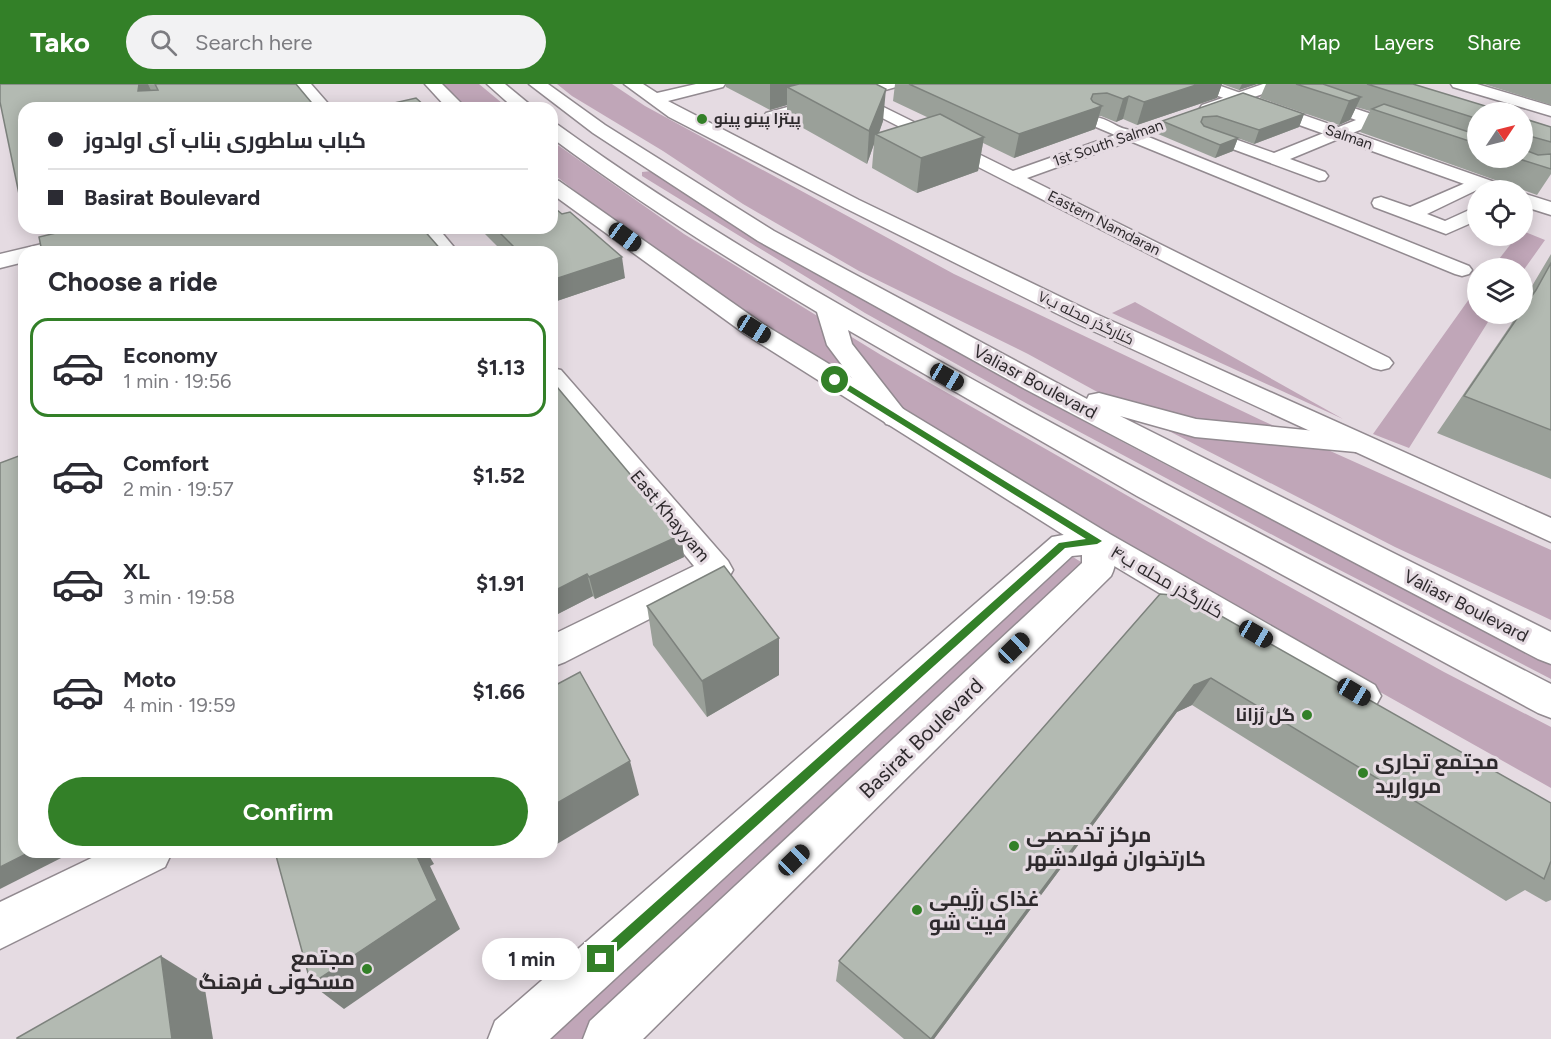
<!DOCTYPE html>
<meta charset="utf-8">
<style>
:root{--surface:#fff;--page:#f2f2f3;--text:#2b2b33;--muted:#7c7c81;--line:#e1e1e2;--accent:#338028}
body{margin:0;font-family:Figtree,Cairo,sans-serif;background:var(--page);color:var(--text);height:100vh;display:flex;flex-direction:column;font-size:22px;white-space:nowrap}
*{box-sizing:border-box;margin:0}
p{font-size:20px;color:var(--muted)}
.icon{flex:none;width:33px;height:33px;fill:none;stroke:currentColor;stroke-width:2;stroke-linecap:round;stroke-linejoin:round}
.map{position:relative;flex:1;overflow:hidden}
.details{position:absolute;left:18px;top:162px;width:540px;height:612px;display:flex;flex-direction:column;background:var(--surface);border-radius:18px;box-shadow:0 3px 15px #0003}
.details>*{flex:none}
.banner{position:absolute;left:18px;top:18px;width:540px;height:132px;border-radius:18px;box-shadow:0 3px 15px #0003;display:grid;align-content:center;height:132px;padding:0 30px;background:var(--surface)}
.needle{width:39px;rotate:55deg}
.tools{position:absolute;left:1467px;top:18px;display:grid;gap:12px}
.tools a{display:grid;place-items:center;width:66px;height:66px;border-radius:50%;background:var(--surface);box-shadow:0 3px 15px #0003;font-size:30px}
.end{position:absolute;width:27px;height:27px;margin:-14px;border:8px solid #338028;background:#fff;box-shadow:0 0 0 3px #fff}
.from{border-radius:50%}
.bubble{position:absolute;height:42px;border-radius:21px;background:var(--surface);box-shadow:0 3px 15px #0003;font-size:20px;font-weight:700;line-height:42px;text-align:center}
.car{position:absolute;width:18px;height:36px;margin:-18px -9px;border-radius:8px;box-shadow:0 0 4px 2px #0007;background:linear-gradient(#222 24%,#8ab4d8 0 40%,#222 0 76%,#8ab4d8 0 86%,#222 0)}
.banner b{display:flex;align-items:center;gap:21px;height:57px;font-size:22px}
.banner b+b{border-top:2px solid var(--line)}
.banner i{width:15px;height:15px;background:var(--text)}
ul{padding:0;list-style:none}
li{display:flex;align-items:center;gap:18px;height:99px;margin:0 12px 9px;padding:0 18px;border:3px solid transparent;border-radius:18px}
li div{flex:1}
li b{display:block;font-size:22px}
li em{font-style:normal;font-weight:700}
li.active{border-color:var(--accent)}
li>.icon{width:54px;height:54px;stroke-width:1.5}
h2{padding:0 30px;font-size:27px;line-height:72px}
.button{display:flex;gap:12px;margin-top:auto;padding:12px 30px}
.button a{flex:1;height:69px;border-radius:36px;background:var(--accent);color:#fff;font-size:24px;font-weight:700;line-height:69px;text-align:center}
header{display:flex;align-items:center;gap:36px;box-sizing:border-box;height:84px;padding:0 30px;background:var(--accent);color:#fff}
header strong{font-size:28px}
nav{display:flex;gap:33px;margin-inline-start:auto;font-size:21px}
.search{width:420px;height:54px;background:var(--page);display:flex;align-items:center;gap:15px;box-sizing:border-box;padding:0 21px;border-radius:33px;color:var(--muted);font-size:22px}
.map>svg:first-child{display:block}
</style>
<header>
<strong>Tako</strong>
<div class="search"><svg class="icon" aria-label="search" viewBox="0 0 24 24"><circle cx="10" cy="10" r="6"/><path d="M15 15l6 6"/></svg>Search here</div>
<nav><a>Map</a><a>Layers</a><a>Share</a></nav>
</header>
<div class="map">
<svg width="1551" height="955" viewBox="0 0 1551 955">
<rect width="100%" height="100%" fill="#e5dbe2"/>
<g fill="#c0a6b8">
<path d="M443,0H479L508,24H468Z"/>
<path d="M557,0H612L645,22L954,190L1261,336L1551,466V536L1395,463L1165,345L1028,270L859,187L743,120L663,67L572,12Z"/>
<path d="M552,57L684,150L881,271L1205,456L1444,588L1551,643V704L1316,572L1027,403L791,260L613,136L552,89Z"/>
<path d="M652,87C795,176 940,260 1089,340C1241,422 1397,499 1551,578V595L1297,464L1033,323L865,229L642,92V88Z"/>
<path d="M1523,147L1545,156L1523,187L1522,184H1492L1517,152H1522Z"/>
<path d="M1477,204L1478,230H1493L1409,364L1373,350Z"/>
<path d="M1135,218L1343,335L1112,229Z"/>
<path d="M1068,470L1086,481L585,955H533Z"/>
</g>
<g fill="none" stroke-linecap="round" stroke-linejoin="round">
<g stroke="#928a90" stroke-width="3">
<g id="minor">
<path d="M1263,0H1285L1283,3L1214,27L1208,29L1200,24L1202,21Z"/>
<path d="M849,6L1013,87L1115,51L1089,40L1087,37L1089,34C1105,30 1117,46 1131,46C1137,45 1140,43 1146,45L1148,48L1146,52L1469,182L1472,186L1469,190L1462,192L1455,190L1130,57L1027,94L1389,274L1393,279L1389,284L1381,286L1373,284L847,16L772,37L764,32L766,29Z"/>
<path d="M1315,11L1478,66V74H1486L1478,77L1472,76L1372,41L1290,75L1325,88L1328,92L1325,96L1319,97L1200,53L1198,50L1200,47H1212L1274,69L1356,36L1310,19L1307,16L1310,13Z"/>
<path d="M1477,94L1483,95L1486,99L1483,103L1427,130L1445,137L1478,122V136L1446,150L1374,123L1372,119L1374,115L1381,113L1410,123Z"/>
<path d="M212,144H232L245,168H225Z"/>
</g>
</g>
<g stroke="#928a90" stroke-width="3">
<g id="tertiary">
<path d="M294,0H311L332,24H314Z"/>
<path d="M425,0H442L466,24H447Z"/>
<path d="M624,0H643L657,9L696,0H725L723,3L668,17L859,116L1096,230L1551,434V458L1078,240L845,124L669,33Z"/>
<path d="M818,0H839L851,5L871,0H898L896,3L849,16L820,3Z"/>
<path d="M1191,0H1215L1506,102L1509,106H1481L1193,3Z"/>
<path d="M1451,0H1477L1551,22V32L1453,3Z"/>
<path d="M552,95L559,97L763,240L1108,449L1375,601L1381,612L1375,623L1362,628L1349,623L1086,465L745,250L552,110Z"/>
<path d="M1522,109L1551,118V131L1522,122Z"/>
<path d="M109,144H146L143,149L64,168H24V178L0,184V170Z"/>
<path d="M416,144H438L458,168H435Z"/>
<path d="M552,284L561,286L728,477L733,486L728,495L565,578L552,583V551L694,482L552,309Z"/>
<path d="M104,768H172L165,783L0,865V818Z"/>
</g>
</g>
<g stroke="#928a90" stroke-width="3">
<g id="secondary">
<path d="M487,0H505L534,24H514Z"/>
<path d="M529,0H548L605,41L774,147L1087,315L1089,311L1099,309L1196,335L1366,352L1370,359L1366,366L1356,368L1195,353L1120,332L1551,548V580L1538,575L1025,305L758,157L593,49Z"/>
<path d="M552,40L558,41C681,130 811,206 943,279C1143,391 1347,495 1551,600V634L1538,629L1137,412L848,246L852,260L910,334L906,340L896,343L886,340L827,261L817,228C726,174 637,117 552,54Z"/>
<path d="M1097,445L1108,449C1116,462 1118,479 1111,492L643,955H583L590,937L1082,479V471L1072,472L550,955H488L495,937L1052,453Z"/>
</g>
</g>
<use href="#minor" fill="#fff" fill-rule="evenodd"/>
<use href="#tertiary" fill="#fff" fill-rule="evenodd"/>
<use href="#secondary" fill="#fff" fill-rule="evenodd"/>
</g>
<g fill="#9aa099">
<path d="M0,0H296L24,24V118L19,110Z"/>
<path d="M725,0H876L883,37L879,49L929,34L893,17L895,0H1222L1217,14L1137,41L1123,35L1116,38L1101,32H1099L1095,45L1014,74L983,59L978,87L917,109L872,84L874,60L867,80L787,35V21L770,26L726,3Z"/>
<path d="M1222,0H1257L1239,6Z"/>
<path d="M1266,0H1413L1478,28V74H1522V34L1551,43V90L1537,111L1360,48L1370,27L1356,23L1350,36L1339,41L1260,14Z"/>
<path d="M1484,0H1551V21Z"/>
<path d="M1243,9L1304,30L1299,43L1254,60L1213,45L1238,54L1233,67L1215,74L1158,50L1162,37Z"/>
<path d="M479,144H552L625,194L554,218L552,216V168H503Z"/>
<path d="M1551,170V395L1437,349L1510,242L1517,230H1522V219Z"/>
<path d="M552,297L681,451L684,473L595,515L593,512L552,533Z"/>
<path d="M1160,510L1551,719V816L1546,818L1525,806L1506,817L1192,621L1177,628L934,955H904L836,897L839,877Z"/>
<path d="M647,522L779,554V591L707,633L653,561Z"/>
</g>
<g fill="#7d827d">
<path d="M139,0H148L155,15L138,7Z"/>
<path d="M770,0H810L787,3V21L770,26Z"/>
<path d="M1199,0H1222L1217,14L1137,41L1144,18Z"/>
<path d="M1242,0H1257L1239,6Z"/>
<path d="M886,5L883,37L878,51L875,50L874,60L867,80L869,47Z"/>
<path d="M1093,10L1089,26L1102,22L1095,45L1014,74L1019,50Z"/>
<path d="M1129,12L1123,35L1116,38L1123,15Z"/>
<path d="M1361,13L1350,36L1339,41L1349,17Z"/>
<path d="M1304,30L1299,43L1254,60L1259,46Z"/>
<path d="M984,53L978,87L917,109L921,74Z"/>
<path d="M1238,54L1233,67L1215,74L1220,61Z"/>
<path d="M24,109V118L19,110Z"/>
<path d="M622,173L625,194L554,218L552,209V196Z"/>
<path d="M681,451L684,473L595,515L589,493Z"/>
<path d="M587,490L593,512L552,533V508Z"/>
<path d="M779,554V591L707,633L702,597Z"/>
<path d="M1211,594L1192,621L1177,628L934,955H930L1194,601Z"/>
<path d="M630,677L639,711L552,763V722Z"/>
<path d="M30,768H73L0,805V783Z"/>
<path d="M415,768H427L434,780L430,782L460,845L344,925L311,900Z"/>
<path d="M161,872L204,899L213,955H172Z"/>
</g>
<g fill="#b3bab2" stroke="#7d827d" stroke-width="1.5">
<path d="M0,0H139L138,7L158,6L155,0H296L316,24H24V109L19,110L0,18Z"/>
<path d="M799,0H876L886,5L869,47L787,3Z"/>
<path d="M909,0H1199L1144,18L1129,12L1123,15L1107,9L1093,10L1091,15L1093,18L1102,22L1019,50Z"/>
<path d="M1296,0H1323L1361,13L1349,17Z"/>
<path d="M1367,0H1413L1505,28H1478V35Z"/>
<path d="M1243,9L1304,30L1259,46L1217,32L1203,33L1201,38L1204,42L1238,54L1220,61L1162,37Z"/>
<path d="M416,14L427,24H372Z"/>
<path d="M1384,20L1478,51V60L1372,25Z"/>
<path d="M940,30L984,53L921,74L875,50Z"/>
<path d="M1522,34L1551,43V58L1522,50Z"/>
<path d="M1522,65L1538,71L1551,70V85L1516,74H1522Z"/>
<path d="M552,122L562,130L570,128L622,173L552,196V168H519L495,144H552Z"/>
<path d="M77,144H210L212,148L236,149L237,146L236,144H422L443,168H42L39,153Z"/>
<path d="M1551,179V346L1464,312L1520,230H1522V226L1536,206Z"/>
<path d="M552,297L681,451L589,493L587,490L552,508Z"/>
<path d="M24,370V768H30L0,783V379Z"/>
<path d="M724,482L779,554L702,597L647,522Z"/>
<path d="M1160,510L1186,512L1551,719V777L1544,795L1211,594L1194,601L931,955L839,877Z"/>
<path d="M580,588L630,677L552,722V603Z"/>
<path d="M275,768H415L437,816L311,900Z"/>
<path d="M161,872L172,955H17V954Z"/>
</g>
<path fill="#338028" d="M832,294H838L1102,457L1097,460L1065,464L601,882L596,880L594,875L596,871L1059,459L1086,455L832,297Z"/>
<g fill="#338028" stroke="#e5dbe2" stroke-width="2">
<circle cx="702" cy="35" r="6"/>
<circle cx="1307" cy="631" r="6"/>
<circle cx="1363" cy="689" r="6"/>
<circle cx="1014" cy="762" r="6"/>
<circle cx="917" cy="826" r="6"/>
<circle cx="367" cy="885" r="6"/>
</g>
<g text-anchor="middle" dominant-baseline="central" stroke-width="6" stroke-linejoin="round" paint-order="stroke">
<g font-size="15" font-weight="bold" fill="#2e2a2d" stroke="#e5dbe2" text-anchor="start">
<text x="714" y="35">پیتزا پینو پینو</text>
</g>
<g font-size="15" fill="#2e2a2d" stroke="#e5dbe2">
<text transform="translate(1349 53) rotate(19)">Salman</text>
<text transform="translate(1108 59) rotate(-19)">1st South Salman</text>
<text transform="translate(1104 139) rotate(27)">Eastern Namdaran</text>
<text transform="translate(1086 234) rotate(26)">کنارگذر محله ب۷</text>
</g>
<g font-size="18" fill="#2e2a2d" stroke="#e5dbe2">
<text transform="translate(1035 298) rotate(28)">Valiasr Boulevard</text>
<text transform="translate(670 432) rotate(50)">East Khayyam</text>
<text transform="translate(1167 498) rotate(30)">کنارگذر محله ب۴</text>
<text transform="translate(1466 522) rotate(27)">Valiasr Boulevard</text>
</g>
<g font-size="18" font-weight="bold" fill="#2e2a2d" stroke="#e5dbe2" text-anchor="end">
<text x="1295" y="631">گل رُزانا</text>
</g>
<g font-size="21" fill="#2e2a2d" stroke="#e5dbe2">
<text transform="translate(921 654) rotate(-44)">Basirat Boulevard</text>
</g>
<g font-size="21" font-weight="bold" fill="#2e2a2d" stroke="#e5dbe2" text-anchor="start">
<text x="1375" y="677">مجتمع تجاری<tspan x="1375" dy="24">مروارید</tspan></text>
<text x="1026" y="750">مرکز تخصصی<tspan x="1026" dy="24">کارتخوان فولادشهر</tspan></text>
<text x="929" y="814">غذای رژیمی<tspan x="929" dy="24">فیت شو</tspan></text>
<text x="355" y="873" text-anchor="end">مجتمع<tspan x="355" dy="24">مسکونی فرهنگ</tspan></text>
</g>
</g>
</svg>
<div class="tools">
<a><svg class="needle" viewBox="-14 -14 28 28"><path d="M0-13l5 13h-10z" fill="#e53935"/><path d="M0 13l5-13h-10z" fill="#7c7c81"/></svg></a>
<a><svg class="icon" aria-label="locate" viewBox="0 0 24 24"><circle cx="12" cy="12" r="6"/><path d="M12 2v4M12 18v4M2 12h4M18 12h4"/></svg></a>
<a><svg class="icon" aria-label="layers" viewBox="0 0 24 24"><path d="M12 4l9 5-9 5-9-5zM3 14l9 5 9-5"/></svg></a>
</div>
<i class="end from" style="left:835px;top:296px"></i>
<i class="end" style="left:601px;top:875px"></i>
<div class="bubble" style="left:482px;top:854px;width:99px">1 min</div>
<i class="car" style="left:625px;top:153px;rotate:126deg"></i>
<i class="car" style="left:754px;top:245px;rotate:122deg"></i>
<i class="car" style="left:947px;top:293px;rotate:120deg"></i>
<i class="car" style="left:1256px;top:550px;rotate:120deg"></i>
<i class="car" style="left:1014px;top:564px;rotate:46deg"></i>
<i class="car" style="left:1354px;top:608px;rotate:121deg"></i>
<i class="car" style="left:794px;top:776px;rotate:46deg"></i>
<div class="banner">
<b><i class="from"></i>کباب ساطوری بناب آی اولدوز</b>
<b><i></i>Basirat Boulevard</b>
</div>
<section class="details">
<h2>Choose a ride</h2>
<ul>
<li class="active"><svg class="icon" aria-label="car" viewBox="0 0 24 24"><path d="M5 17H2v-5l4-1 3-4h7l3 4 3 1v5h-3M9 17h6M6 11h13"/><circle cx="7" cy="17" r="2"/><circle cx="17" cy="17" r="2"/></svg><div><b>Economy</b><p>1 min · 19:56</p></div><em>$1.13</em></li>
<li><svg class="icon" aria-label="car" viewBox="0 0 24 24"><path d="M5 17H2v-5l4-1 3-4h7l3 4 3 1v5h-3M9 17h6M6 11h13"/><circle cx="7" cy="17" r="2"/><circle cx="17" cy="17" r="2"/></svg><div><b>Comfort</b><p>2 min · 19:57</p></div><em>$1.52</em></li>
<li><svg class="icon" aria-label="car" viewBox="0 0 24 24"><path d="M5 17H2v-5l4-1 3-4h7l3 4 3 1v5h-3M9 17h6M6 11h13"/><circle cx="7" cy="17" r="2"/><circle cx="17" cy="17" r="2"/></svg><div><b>XL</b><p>3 min · 19:58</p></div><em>$1.91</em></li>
<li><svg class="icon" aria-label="car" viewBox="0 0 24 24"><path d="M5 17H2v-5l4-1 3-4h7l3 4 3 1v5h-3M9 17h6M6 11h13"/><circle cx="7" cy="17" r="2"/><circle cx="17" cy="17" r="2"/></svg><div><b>Moto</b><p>4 min · 19:59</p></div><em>$1.66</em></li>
</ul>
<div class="button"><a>Confirm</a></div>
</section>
</div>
